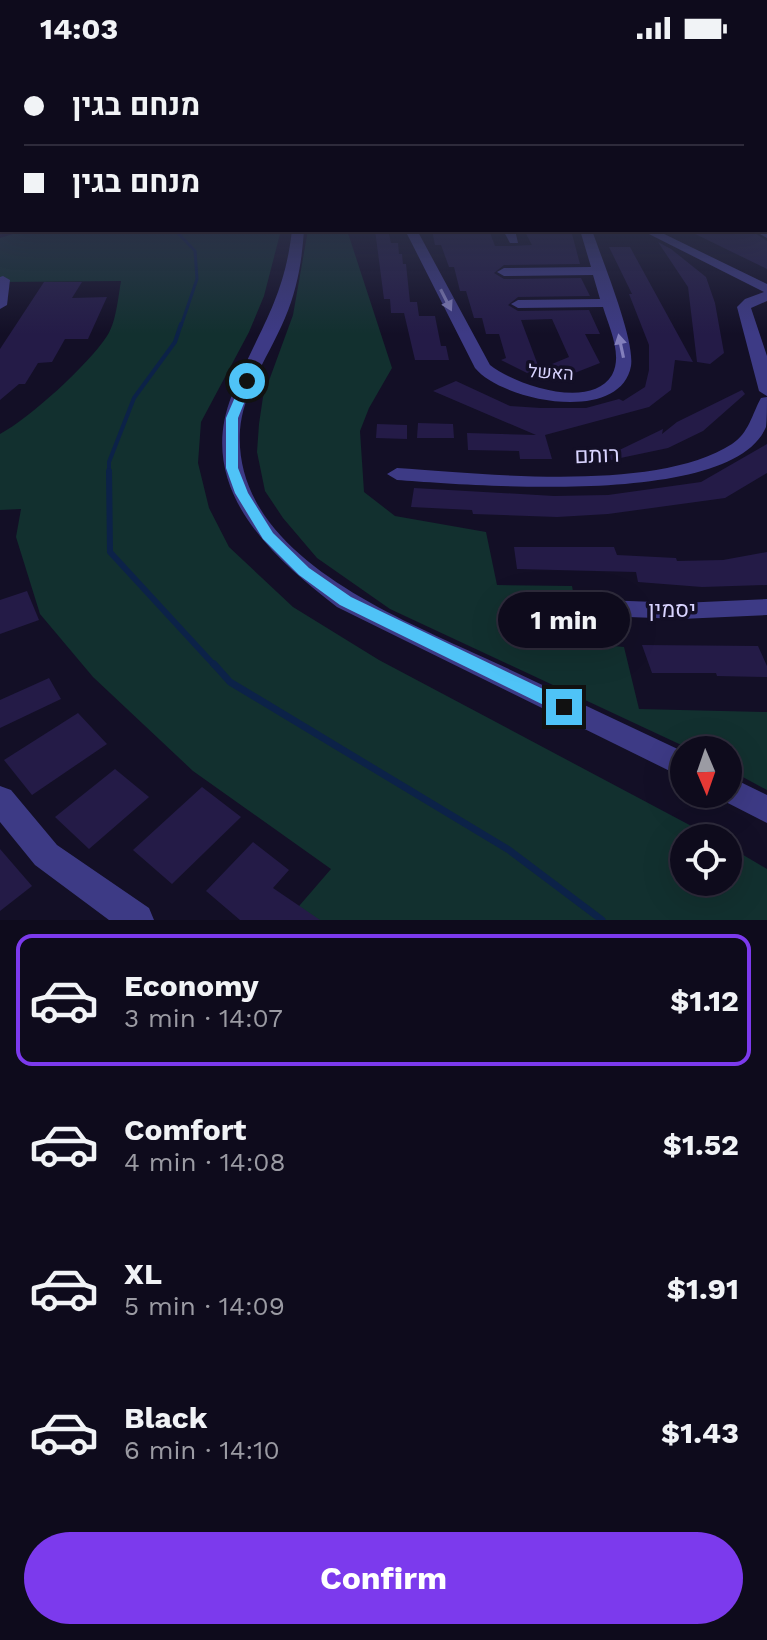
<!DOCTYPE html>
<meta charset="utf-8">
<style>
:root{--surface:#0e0b1c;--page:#171425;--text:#f1f3f6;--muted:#9b9ba3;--line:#2e2b3b;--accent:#7c3aed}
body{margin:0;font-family:"Work Sans",Heebo,sans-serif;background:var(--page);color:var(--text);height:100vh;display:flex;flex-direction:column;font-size:30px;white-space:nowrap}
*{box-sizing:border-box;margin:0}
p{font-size:26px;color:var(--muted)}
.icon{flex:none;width:44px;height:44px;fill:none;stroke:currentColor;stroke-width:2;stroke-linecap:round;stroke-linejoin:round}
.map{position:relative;height:864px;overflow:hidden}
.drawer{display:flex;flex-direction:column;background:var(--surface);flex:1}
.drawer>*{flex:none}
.hud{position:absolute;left:0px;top:0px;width:768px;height:176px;box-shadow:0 8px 32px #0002,0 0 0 2px var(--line);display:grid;align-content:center;height:176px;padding:0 24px;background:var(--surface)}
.needle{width:52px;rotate:178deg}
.controls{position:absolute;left:670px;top:680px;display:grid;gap:16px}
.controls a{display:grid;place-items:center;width:72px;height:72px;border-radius:50%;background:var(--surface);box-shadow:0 8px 32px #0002,0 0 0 2px var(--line);font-size:40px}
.end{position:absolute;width:36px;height:36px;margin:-18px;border:10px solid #4fc3f7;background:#111;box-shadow:0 0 0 4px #111}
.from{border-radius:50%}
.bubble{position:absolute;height:56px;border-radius:28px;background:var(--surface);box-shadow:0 8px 32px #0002,0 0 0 2px var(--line);font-size:26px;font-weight:700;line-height:56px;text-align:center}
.hud b{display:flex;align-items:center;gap:28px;height:76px;font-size:30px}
.hud b+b{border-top:2px solid var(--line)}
.hud i{width:20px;height:20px;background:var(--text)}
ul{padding:14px 0 0;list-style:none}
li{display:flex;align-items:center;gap:24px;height:132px;margin:0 16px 12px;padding:0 8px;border:4px solid transparent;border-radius:16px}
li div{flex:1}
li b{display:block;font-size:30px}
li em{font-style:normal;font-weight:700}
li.active{border-color:var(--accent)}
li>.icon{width:72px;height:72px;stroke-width:1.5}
.cta{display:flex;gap:16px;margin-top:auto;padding:16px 24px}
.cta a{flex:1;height:92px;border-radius:48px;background:var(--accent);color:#fff;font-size:32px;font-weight:700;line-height:92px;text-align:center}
.status{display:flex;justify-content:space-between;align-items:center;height:56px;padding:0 40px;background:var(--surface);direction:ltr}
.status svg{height:22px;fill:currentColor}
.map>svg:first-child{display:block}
</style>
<div class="status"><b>14:03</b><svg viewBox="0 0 49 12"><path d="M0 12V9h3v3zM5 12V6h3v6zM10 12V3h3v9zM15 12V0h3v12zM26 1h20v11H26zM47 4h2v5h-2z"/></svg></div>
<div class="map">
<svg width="767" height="864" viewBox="0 0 767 864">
<rect width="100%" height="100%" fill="#130f26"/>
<g fill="#12302f">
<path d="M26,174H281L264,240L249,276L201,366L198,407L209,452L229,491L293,551L379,604L714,782H684V826H728V790L767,813V864H287L331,813L193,715L93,621L40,558L16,481L21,453L0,454V378C30,362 88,309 107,280C116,267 118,242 121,225L0,226V182Z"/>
<path d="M308,174H347L392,312L369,352L360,375L364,436L395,460L486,476L497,529L572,530L583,587L624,591L639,653L767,656V734L728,713V694H692L390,553L317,502L283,462L265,435L257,396L259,368L263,341L293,259Z"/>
</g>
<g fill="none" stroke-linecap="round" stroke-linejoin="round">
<path stroke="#0c2248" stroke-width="3" d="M177,176L195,195L197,223L181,270"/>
<path stroke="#0c2248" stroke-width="4" d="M109,417V406L134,342L175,286L181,268"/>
<path stroke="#0c2248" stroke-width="6" d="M109,415L110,496L215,610"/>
<path stroke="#0c2248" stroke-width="7" d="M214,608L230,626L509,794L602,864"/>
</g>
<g fill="#241b47">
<path d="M375,174H388L391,187H398L399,198H402L403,208H406L410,246H417L419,260H435L441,290H446L449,304H415L404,257H391L390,243H384Z"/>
<path d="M432,174H489L495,190H510L532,189L524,174H571L580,208L504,209L494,217L504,223L581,222L590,240L518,241L508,249L518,255L589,254L600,278H585L600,307L572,318L552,308L569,301L552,263L521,264L539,312L527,317L501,304L506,302L499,278H486L482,262H474L466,235H460L454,211H449L441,189H435Z"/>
<path d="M687,174H750L767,185V213Z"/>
<path d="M658,186L671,193L706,221L715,247L724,297L710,308L697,306L688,231Z"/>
<path d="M609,191H630L693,306L675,304L671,334L649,351L545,379L552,403H520L519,395L468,394L467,377L536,379L433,335L456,325L510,350L541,352H586L619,343L623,345L645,331L649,314V289L629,238H632Z"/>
<path d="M44,226H82L72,242L107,241L88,283H65L52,306L38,307L25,328H19L0,344V293Z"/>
<path d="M742,334L745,338L703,375L668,392L611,404L609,399L663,373L662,378L677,366Z"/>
<path d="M418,367L453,368L454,382H417Z"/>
<path d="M377,368L407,369V383L376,382Z"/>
<path d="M767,388V417L725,442L608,458L557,461L473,458L472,454L411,451L414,432L554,440L608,439L701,426Z"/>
<path d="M514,491H614L617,499L676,502L677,505L723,504L767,496V529L702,531L638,526L636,516L517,513Z"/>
<path d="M27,535L39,564L0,578V544Z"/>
<path d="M642,589L758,590L767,610V621L717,620L716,617H652Z"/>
<path d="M49,622L61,643L0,672V644Z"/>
<path d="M78,657L107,688L32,739L4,704Z"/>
<path d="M115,713L149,741L89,793L55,761Z"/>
<path d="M202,731L241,761L172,828L133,794Z"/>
<path d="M253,786L289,814L273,832L320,864H240L206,835Z"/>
<path d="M0,793L32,830L0,855Z"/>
</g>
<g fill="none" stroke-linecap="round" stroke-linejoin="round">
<g fill="#3d3a85" fill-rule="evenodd">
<rect x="0" y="157" width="2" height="5"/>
<path d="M767,173V182L753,174H766Z"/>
<path d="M292,174H304C302,205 297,234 285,262C270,298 243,335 240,374C232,502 405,564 498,608C560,637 622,667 684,696V722L337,551C270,500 195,431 232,339C257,276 284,246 292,174Z"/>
<path d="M405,174H417L490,309C514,328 590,355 612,319C623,299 609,271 603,251L518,252L511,248L518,244L600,243L593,219L504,220L497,216L504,212L591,211L580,174H592C602,204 635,283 631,310C620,369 502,345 475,312Z"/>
<path d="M503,174H515L518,187H510Z"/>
<path d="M641,174H656L767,228V245L751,252L767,300V340L759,335L737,251L745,243L764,236Z"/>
<path d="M3,220L10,224L7,249L0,253V221Z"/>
<path d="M767,341C767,349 767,364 766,371C732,452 470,429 397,424L387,418L397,412C486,418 656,437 732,388C749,377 752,358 761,342Z"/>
<path d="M577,543L681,547L767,543V559L681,563L577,559L569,557L565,551L569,545Z"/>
<path d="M728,720L767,739V767L718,742L716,738H728Z"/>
<path d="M0,730L11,734L57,789L149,852L154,864H109L35,809L0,766Z"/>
</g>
</g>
<defs><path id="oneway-solid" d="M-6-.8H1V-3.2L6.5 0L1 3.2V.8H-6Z" transform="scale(2)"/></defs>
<g fill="#837fbc">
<use href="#oneway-solid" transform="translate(446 244) rotate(63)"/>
<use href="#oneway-solid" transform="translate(621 290) rotate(-102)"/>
</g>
<linearGradient id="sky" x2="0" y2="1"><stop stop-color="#0a0815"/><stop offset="0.56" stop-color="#333752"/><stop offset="1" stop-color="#333752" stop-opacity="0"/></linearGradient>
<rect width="767" height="278" fill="url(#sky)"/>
<path fill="#4fc3f7" d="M247,322L253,325L238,362V412L248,437L273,477L309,512L351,541L570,646L573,651L570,656H558L340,549L299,519L263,483L235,437L226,412V362L242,325Z"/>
<g text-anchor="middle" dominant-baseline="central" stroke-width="7" stroke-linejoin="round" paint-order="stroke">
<g font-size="18" fill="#d9d4ff" stroke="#130f26">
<text transform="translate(551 316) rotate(4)">האשל</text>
</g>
<g font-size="22" fill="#d9d4ff" stroke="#130f26">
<text transform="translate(597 399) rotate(-2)">רותם</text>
<text x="672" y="553">יסמין</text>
</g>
</g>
</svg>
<div class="controls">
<a><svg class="needle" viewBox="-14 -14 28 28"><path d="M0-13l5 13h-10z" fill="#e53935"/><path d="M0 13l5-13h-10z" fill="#9b9ba3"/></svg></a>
<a><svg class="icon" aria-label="locate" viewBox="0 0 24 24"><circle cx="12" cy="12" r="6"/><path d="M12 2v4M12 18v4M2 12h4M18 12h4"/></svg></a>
</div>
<i class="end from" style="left:247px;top:325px"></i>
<i class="end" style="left:564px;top:651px"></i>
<div class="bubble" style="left:498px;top:536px;width:132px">1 min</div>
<div class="hud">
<b><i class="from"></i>מנחם בגין</b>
<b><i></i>מנחם בגין</b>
</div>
</div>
<section class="drawer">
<ul>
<li class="active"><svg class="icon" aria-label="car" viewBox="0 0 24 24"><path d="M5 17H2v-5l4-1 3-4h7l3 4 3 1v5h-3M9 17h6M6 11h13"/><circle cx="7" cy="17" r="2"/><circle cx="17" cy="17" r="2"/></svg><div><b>Economy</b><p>3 min · 14:07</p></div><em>$1.12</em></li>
<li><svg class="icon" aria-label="car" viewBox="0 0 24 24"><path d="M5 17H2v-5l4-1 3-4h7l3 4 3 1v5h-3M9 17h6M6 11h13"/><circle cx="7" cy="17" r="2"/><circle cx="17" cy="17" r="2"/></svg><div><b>Comfort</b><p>4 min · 14:08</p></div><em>$1.52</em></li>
<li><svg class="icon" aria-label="car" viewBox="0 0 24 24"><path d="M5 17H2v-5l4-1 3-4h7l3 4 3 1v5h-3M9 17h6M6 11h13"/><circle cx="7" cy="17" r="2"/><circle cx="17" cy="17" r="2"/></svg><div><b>XL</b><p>5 min · 14:09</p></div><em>$1.91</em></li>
<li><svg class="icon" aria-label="car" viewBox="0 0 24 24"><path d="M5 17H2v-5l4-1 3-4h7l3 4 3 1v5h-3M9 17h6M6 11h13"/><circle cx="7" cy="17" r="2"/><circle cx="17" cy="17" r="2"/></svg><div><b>Black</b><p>6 min · 14:10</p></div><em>$1.43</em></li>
</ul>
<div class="cta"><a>Confirm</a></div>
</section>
